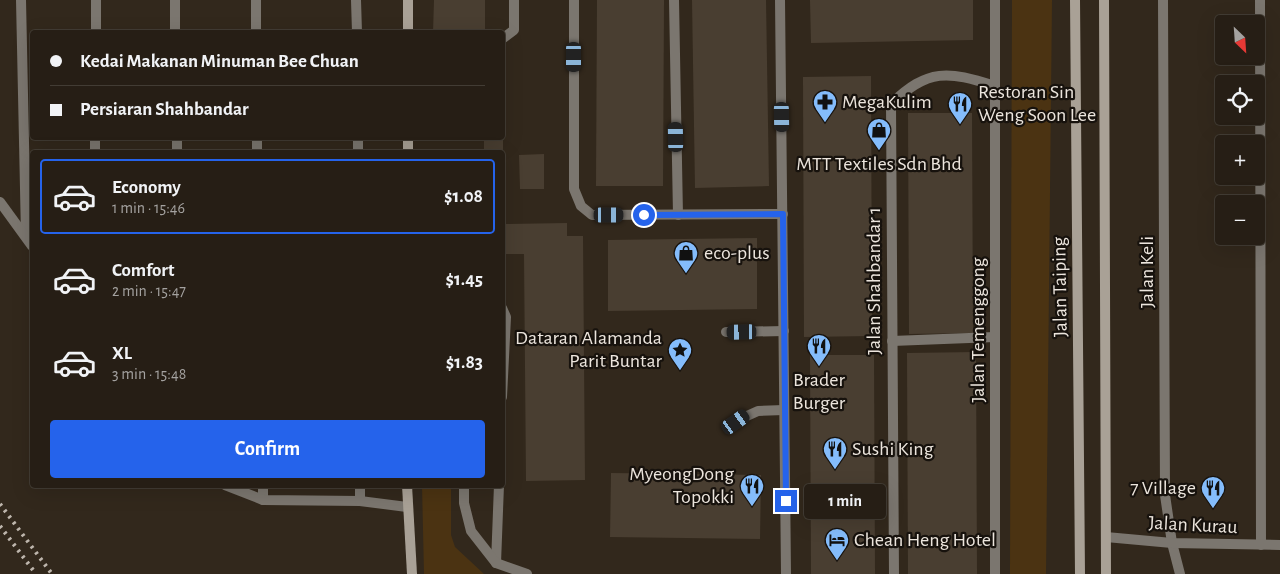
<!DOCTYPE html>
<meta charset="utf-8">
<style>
:root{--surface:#261e15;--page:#2e271e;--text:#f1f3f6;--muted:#a4a2a0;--line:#423c34;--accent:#2563eb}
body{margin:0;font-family:"Alegreya Sans",sans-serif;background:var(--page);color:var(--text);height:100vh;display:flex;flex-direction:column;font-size:19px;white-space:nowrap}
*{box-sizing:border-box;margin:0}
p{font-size:16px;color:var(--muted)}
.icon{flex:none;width:28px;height:28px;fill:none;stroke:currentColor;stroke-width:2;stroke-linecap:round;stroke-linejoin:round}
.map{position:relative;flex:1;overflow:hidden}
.panel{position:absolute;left:30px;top:150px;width:475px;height:338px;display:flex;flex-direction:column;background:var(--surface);border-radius:5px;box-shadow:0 5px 20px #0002,0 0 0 1px var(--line)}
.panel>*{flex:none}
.hud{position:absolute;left:30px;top:30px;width:475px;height:110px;border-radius:5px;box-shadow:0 5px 20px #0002,0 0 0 1px var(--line);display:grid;align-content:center;height:110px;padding:0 20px;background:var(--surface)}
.needle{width:32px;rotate:155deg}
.fabs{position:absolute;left:1215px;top:15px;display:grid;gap:10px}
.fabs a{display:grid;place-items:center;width:50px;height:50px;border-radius:5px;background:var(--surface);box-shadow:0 5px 20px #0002,0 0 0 1px var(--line);font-size:25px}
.end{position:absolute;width:22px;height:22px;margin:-11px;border:6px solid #2563eb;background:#fff;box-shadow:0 0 0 2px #fff}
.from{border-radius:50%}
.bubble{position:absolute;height:35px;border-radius:5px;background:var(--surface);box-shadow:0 5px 20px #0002,0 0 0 1px var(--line);font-size:16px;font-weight:600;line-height:35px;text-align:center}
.car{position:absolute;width:15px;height:30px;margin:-15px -8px;border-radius:6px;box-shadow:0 0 4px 1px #0007;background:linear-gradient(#222 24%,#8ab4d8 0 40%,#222 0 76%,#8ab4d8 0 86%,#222 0)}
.hud b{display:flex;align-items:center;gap:18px;height:48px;font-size:19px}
.hud b+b{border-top:1px solid var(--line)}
.hud i{width:12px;height:12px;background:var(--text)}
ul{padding:9px 0 0;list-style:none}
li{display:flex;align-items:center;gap:15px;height:75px;margin:0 10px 8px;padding:0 10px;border:2px solid transparent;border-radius:5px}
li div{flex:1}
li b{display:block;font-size:19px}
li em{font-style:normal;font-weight:600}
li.current{border-color:var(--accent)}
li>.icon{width:45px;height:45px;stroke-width:1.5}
.action{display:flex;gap:10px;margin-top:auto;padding:10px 20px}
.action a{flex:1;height:58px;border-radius:5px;background:var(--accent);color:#fff;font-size:20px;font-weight:600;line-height:58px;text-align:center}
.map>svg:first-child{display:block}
</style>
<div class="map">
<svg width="1280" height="574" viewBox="0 0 1280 574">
<rect width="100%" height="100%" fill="#32281c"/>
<g fill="#4b3312">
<path d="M1012,0H1052L1046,574H1010Z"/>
<path d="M422,485H451V535L455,547L484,574H424Z"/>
</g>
<g fill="#493e31">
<path d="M434,0H485V32H433Z"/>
<path d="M597,0H664L663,186H596Z"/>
<path d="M692,0H766L769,186L695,188Z"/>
<path d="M810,0H973V40L811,43Z"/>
<path d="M871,76L872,336L804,337L803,77Z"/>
<path d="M908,113H972L973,333L909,334Z"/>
<rect x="484" y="138" width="19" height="14"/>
<path d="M544,154V189H520L519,155Z"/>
<path d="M567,223V236H583L585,480L526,481L524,254H502V224Z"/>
<path d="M757,238V309L608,311V240Z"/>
<path d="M976,352L977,574H908L907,353Z"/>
<path d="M810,355H874L875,574H811Z"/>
<path d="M611,473L761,475L760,539L610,537Z"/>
</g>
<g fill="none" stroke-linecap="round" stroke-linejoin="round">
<g stroke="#7b766f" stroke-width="10">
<path d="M256,0V32"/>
<path d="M674,0L678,215"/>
<path d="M1260,0L1261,545"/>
<path d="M96,32V0"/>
<path d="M502,39L514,30V0"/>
<path d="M257,138V152"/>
<path d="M95,152V138"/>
<path d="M502,308L506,317L502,397"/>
<path d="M726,332L784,331"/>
<path d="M892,341L995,337"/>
<path d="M729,424L758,411L784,410"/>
<path d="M263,485V500"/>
<path d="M496,563L499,485"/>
<path d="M894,574L891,104C928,68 948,71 995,86"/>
</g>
<g stroke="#7b766f" stroke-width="10">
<path d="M21,0L26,236"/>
<path d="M175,0V32"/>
<path d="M356,0L357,32"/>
<path d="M574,0V189L581,206L592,215L783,214"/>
<path d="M780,0L786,574"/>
<path d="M995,0V574"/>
<path d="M1163,0L1165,495L1172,543L1180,574"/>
<path d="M177,138V152"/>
<path d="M358,138V152"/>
<path d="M0,202L32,246"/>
<path d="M225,485L263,500L360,501L407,507"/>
<path d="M360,485V501"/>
<path d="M464,485V503L471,531L496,563L527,574"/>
<path d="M1106,537L1172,543L1280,545"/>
</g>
<g stroke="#a9a196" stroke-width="10">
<path d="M1075,0L1080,574"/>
<path d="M1104,0L1106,574"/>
<path d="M408,32V0"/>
<path d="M408,152V138"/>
<path d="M407,485L412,574"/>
</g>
<g stroke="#beb6ad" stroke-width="4" stroke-dasharray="2.5 5" stroke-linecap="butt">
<path d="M0,504L52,574"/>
<path d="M0,526L36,574"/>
</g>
</g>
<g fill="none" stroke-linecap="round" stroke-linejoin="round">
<path stroke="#2563eb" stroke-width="6" d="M644,215L783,214L786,501"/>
</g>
<defs>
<g id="pharmacy-pin" transform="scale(1.25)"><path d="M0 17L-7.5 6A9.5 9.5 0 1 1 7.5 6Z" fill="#84bcfb" stroke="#17120d"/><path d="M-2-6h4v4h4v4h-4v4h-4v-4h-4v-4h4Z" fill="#111"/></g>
<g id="restaurant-pin" transform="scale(1.25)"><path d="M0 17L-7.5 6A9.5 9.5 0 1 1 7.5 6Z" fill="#84bcfb" stroke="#17120d"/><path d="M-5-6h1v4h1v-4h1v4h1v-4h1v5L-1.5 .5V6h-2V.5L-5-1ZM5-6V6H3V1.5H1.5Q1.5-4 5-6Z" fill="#111"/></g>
<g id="shop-pin" transform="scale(1.25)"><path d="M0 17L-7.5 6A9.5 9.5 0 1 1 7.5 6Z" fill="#84bcfb" stroke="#17120d"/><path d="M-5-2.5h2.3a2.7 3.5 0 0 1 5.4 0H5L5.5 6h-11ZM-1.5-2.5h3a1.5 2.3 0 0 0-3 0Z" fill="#111"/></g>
<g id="sight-pin" transform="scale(1.25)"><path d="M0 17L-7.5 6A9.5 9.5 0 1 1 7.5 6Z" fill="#84bcfb" stroke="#17120d"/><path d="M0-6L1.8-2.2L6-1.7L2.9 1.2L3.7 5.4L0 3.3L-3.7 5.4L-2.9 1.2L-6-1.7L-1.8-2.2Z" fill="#111"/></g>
<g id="hotel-pin" transform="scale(1.25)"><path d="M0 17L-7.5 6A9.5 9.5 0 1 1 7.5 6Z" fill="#84bcfb" stroke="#17120d"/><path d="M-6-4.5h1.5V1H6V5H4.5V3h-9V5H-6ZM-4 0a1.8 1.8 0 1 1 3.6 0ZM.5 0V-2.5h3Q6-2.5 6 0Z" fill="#111"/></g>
</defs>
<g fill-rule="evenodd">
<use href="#pharmacy-pin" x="825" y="102"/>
<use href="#restaurant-pin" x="960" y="104"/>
<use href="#shop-pin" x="879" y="130"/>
<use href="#shop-pin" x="686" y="253"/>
<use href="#restaurant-pin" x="819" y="346"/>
<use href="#sight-pin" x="680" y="350"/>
<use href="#restaurant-pin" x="835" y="449"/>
<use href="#restaurant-pin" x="752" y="486"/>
<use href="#restaurant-pin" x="1213" y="488"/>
<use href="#hotel-pin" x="837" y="540"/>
</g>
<g text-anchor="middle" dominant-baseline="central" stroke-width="4.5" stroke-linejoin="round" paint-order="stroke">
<g font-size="20" fill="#ece5dd" stroke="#17120d" text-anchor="start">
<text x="978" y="92">Restoran Sin<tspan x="978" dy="23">Weng Soon Lee</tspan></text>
<text x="842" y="102">MegaKulim</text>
<text x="879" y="164" text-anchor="middle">MTT Textiles Sdn Bhd</text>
<text x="704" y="253">eco-plus</text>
<text x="662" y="338" text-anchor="end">Dataran Alamanda<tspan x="662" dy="23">Parit Buntar</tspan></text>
<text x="819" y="380" text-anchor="middle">Brader<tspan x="819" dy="23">Burger</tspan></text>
<text x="852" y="449">Sushi King</text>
<text x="734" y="474" text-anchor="end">MyeongDong<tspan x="734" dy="23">Topokki</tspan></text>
<text x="1196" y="488" text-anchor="end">7 Village</text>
<text x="854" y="540">Chean Heng Hotel</text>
</g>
<g font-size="20" fill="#ece5dd" stroke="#17120d">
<text transform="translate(1147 272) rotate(-90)">Jalan Keli</text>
<text transform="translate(874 281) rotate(-90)">Jalan Shahbandar 1</text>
<text transform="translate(1060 287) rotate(-91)">Jalan Taiping</text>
<text transform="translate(978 330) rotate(-90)">Jalan Temenggong</text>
<text transform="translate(1193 525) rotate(3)">Jalan Kurau</text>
</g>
</g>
</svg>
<div class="fabs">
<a><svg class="needle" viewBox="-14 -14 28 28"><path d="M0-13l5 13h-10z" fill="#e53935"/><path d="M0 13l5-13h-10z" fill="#a4a2a0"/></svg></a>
<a><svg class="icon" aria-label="locate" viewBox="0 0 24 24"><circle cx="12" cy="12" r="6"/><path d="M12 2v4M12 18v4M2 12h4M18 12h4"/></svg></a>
<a>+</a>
<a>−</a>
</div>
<i class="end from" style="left:644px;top:215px"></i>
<i class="end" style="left:786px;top:501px"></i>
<div class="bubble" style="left:804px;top:484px;width:82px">1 min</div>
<i class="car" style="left:574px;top:57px;rotate:180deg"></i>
<i class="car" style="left:782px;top:117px;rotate:179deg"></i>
<i class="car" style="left:676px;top:137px;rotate:359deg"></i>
<i class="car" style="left:609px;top:215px;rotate:90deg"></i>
<i class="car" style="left:742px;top:332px;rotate:269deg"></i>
<i class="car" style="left:736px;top:422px;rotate:55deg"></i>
<div class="hud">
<b><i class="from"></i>Kedai Makanan Minuman Bee Chuan</b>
<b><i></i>Persiaran Shahbandar</b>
</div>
<section class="panel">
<ul>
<li class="current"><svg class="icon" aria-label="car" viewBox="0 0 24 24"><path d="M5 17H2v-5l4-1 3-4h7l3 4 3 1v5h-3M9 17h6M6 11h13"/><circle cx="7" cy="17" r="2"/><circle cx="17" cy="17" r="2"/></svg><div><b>Economy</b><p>1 min · 15:46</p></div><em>$1.08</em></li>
<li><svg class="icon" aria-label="car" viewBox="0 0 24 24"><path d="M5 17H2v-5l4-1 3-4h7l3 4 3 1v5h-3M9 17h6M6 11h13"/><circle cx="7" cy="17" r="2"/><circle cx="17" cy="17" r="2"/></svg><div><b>Comfort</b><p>2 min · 15:47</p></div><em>$1.45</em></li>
<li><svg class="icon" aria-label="car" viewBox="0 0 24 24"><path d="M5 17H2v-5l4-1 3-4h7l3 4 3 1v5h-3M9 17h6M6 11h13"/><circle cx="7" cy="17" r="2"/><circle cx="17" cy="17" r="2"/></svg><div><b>XL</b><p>3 min · 15:48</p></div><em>$1.83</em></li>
</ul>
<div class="action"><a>Confirm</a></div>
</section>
</div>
